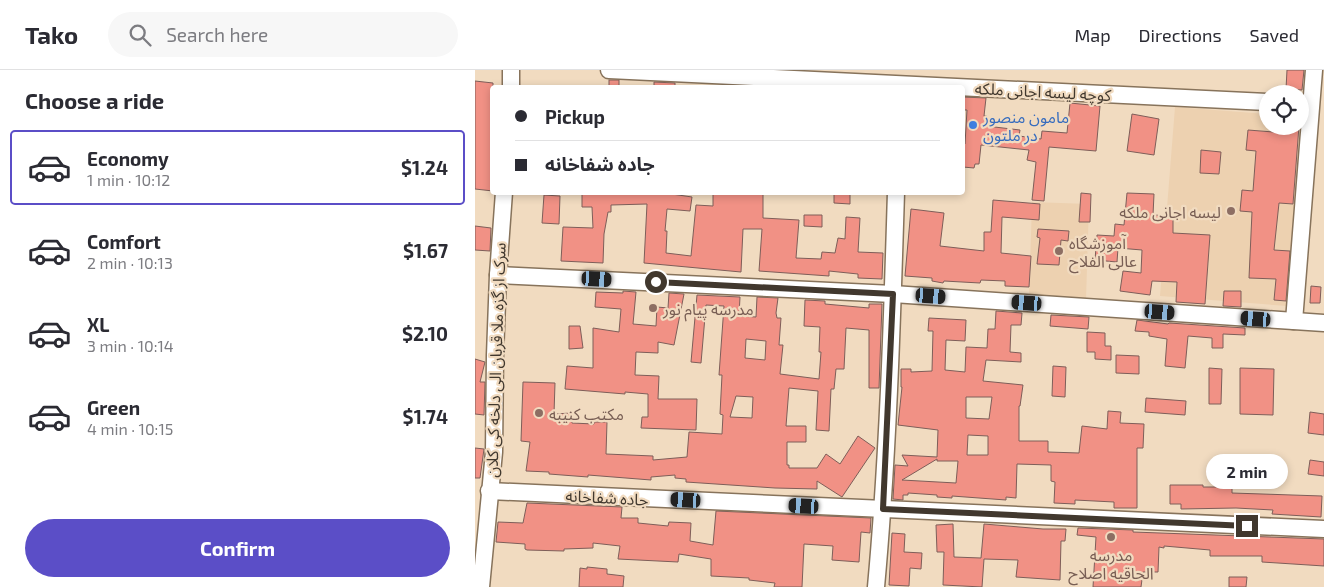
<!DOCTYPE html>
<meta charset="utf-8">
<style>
:root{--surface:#fff;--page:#f7f7f7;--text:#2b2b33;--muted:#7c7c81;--line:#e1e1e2;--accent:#5b4ec7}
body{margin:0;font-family:"Exo 2","Noto Sans Arabic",sans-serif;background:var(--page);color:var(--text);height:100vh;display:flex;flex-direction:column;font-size:19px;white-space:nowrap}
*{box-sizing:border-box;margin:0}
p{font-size:16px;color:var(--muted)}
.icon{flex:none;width:28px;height:28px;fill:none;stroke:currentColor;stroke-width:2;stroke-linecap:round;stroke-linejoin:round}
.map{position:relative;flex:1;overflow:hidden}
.drawer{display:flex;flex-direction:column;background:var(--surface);width:475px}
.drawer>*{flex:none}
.hud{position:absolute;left:15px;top:15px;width:475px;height:110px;border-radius:5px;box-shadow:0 2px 8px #0003;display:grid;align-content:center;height:110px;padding:0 25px;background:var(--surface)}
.tools{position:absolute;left:784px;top:15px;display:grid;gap:10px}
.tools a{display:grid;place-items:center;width:50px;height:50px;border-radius:50%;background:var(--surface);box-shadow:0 2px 8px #0003;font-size:25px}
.end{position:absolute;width:22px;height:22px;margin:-11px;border:6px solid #41382e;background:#fff;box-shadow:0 0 0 2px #fff}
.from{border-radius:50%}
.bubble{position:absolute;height:35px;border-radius:18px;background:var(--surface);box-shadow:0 2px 8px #0003;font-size:16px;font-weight:700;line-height:35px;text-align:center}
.car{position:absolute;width:15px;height:30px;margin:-15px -8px;border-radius:6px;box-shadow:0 0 4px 1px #0007;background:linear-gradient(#222 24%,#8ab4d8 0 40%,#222 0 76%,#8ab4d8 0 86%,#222 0)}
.hud b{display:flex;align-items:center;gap:18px;height:48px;font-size:19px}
.hud b+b{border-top:1px solid var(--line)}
.hud i{width:12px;height:12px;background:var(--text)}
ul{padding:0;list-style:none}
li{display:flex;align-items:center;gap:15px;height:75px;margin:0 10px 8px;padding:0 15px;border:2px solid transparent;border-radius:5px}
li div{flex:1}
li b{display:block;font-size:19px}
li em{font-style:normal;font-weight:700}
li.active{border-color:var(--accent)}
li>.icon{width:45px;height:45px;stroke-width:1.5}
h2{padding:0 25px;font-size:22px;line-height:60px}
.button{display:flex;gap:10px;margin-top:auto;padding:10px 25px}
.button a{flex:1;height:58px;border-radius:30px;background:var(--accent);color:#fff;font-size:20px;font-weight:700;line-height:58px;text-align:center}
header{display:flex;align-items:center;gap:30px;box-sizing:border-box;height:70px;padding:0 25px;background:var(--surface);border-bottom:1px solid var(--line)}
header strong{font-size:24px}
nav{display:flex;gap:28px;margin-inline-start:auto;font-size:18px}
.search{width:350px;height:45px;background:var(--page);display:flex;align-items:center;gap:12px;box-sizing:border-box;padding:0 18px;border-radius:28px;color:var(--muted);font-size:19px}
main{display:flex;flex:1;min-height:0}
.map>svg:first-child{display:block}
</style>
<header>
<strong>Tako</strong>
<div class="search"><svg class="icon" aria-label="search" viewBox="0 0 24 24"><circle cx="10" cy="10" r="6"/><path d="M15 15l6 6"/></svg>Search here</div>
<nav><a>Map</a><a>Directions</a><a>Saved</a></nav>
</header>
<main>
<section class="drawer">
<h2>Choose a ride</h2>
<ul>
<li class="active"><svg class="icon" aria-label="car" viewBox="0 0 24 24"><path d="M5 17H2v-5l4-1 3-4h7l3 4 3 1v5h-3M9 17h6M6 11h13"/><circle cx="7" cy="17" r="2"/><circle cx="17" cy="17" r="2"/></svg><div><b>Economy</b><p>1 min · 10:12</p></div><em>$1.24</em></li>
<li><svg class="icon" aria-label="car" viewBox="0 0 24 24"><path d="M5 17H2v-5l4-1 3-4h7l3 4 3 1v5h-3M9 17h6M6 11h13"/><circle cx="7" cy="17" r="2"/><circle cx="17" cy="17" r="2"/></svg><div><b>Comfort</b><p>2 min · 10:13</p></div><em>$1.67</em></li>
<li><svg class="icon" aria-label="car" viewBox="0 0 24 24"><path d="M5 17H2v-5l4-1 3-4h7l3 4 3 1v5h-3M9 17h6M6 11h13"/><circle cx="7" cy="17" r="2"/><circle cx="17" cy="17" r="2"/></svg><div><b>XL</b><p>3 min · 10:14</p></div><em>$2.10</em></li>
<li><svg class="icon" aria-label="car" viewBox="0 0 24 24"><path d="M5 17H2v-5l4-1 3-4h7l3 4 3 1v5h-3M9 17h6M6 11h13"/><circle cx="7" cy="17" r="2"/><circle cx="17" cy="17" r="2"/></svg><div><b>Green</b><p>4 min · 10:15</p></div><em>$1.74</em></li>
</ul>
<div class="button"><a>Confirm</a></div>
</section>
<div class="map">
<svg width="849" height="517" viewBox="0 0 849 517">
<rect width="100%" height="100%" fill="#f1dbc0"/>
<g fill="#edd1b0">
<path d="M700,37L792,44V56H825V47H827L812,236L685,226Z"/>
<path d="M557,132L614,134L611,231L554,229Z"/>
</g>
<g fill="#f19185" stroke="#7e5e59" fill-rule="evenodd">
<path d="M812,0H829L827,20L811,19Z"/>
<rect x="134" y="10" width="10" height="8"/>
<path d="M0,11L18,13V121L0,119Z"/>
<path d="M179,12L200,13V18H179Z"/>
<path d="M488,27L511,28L509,46H512L511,56L545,60L544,66L566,69L567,61L592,63L595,33L625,36L621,81L574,77L569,131L557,130L561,92L552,90L554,80L506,75L504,94H500L499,98L488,97V74H490L492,40H488Z"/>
<path d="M657,44L684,49L679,85L652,81Z"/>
<path d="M811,56H824L818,134L804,133L799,180L815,181L811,231L799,230L801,209L774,208L777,142L765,141L767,120L778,121L781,81L771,80L773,60L811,63Z"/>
<path d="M726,80L746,82L744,104L725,103Z"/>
<path d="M107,122H183L217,127L215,141L192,139L190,161H192L191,183L216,186L221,135L238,136V122H288V148L324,150L321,188L346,189L347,182L360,183L363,168L370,169L371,147L385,148L383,182L408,183L407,209L383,208V204L354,201V206L284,201L287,159H268L266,202L169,193L172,134L136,135V142H133L129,164L128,193L86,191L88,157L118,158L117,137H107Z"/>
<path d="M359,122H375V134L359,133Z"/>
<path d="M606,123L616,124L615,152H604Z"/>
<path d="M652,123L679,124L678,145L698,146V163L735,165L730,234L701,232L702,212L677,211L675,225L645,221L648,201L666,203L667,180L643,178L642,192L620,190L622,165L639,166L640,154L649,155Z"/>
<path d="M69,125L85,126L84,154L67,153Z"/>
<path d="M518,130L565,134L564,150L527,147L526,183L556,186L554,217L530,216V211L506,210L505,213L469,211L468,213L457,211V208L430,206L436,139L469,143L465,176L509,181V162H516Z"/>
<path d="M329,145H347V157L329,156Z"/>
<path d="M0,156L16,158L15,181L0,180Z"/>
<path d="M563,159L594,161L593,171L586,170L584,195L562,194L565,168L562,167Z"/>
<path d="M836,216L846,217L845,233H835Z"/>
<path d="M148,221L161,222L158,254L181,256L182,237L193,238L194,223L209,224L199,275L183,272V283L161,282L160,305L184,306L183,329H222L221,360L166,358L167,347H173V324L150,322V324L90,319L92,296L118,298V258L144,262L146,239L120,237L121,222L148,223Z"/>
<path d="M749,221H766V237L748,236Z"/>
<path d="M222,225L265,227L264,246L281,247L282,227L303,228L301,243L302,248H306L304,275H308L305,304L344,309L346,282H344L345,257L329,256L330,230L350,231V234L394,238V234H407L404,318H394V260L371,258L369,299H361L359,319H356L354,361L341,360L343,321L314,318L311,356H331V372H312V395H314V398H342L351,384L365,394L383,366L400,378L367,427L342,411V419L300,418L211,412V409L200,408V405L176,407V410L113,405V407L74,404V402L51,401L55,372L46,371L48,312L80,313L79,344L97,343V353L119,354V352H132L131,384L178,386V390L212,387L214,362L247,364L248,345L245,344L247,305H244L249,236L231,235L226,293L216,292ZM271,269L291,271L290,290L270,288ZM261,326L278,327L277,348L255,347Z"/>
<path d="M521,241L547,243L546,255H536L535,282L546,283V292L511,290L508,311L548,315L545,336H544V371H573V382L604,383L607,356L632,359L633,341L646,342L645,353L669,354L668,378H662V438H639V432L600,430V434L579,433L580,412L576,411V395L542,394L541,428L531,427V430L477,426V428L462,427V425L433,423V425H428V430L418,429L420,395L433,396L427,385L462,387L463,360L423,355L427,317H426V299H436V302L457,301L458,261H453L454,248L491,250L490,271L471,270L470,300L490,302L491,277L512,278L513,259H520ZM491,327H517L514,349L491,348ZM493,365L513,366V385H492ZM462,389V391H483L481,413L427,410Z"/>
<path d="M576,245L614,247L613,259L575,256Z"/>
<path d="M662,250L693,254L694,253L770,258V265L748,264V278H737V268L713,266L710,298L690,296L692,269L674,266V262L660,261Z"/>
<path d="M94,256H105L108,278L94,279Z"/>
<path d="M612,262L630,263V276H636V290L620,289V282H612Z"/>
<path d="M641,285L664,286V304L641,303Z"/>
<path d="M0,289L10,292L5,312H10L9,345L0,344Z"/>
<path d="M578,296L591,297L590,327L577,326Z"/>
<path d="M734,298L747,299L746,334H734Z"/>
<path d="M765,298L799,299L798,345L765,344Z"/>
<path d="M671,328L711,331L710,345L670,342Z"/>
<path d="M835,342L849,344V365L833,363Z"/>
<path d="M0,378L9,379L5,408H0Z"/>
<path d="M835,390L849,392V406L833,404Z"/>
<path d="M695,415H728V417H757V423L847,426L846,447L797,444L798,440L761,438L706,439V434H695Z"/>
<path d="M52,433L147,437L146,448H163V453L193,456L194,452L216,453L215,471L238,475L241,441L396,448L395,463L386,462L384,492L357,490L358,476L329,474L327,517H299L300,513L274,510V508L236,506V489L204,484L203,492L143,489L145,476L118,473V478L89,479V481L52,480L50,479V474L21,472L23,452L48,453Z"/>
<path d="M478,454L479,487L506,488L509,454L568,459H591L590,471H586L585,510L541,507L543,490L509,489L507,517L468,515L469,482H462L461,455Z"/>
<path d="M603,458L658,460V462L849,469V496L787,492V486H735V480L689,476V478L684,477L683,502H668L666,517H618L621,467L602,465Z"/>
<path d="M417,463L430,464L429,482L447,483L446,499L435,498L434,516L414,515Z"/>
<path d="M112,497L132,499V504L149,506L148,517H104L105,498L112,499Z"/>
<path d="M754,507H772L771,517H754Z"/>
</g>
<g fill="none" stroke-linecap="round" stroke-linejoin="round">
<g stroke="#87735b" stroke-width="19">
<g id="minor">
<path d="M134,0L792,32"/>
<path d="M36,18V0"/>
<path d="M23,205L418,224L849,253"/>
<path d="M819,251L839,0"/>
<path d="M14,421L849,459"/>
<path d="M6,517L19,382L20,285L23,205L29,122"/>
<path d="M401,517C413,386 417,254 421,122"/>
</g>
</g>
<use href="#minor" stroke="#fff" stroke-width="16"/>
</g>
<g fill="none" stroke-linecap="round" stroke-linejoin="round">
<path stroke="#41382e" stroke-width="6" d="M181,212L418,224L408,439L772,456"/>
</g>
<circle fill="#3f7fe0" stroke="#f1dbc0" stroke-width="2" cx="498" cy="55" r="5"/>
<g fill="#8d6e63" stroke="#f1dbc0" stroke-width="2">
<circle cx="756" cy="141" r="5"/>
<circle cx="584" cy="181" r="5"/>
<circle cx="178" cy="238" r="5"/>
<circle cx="64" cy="343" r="5"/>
<circle cx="636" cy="467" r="5"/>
</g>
<g text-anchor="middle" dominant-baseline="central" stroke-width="4.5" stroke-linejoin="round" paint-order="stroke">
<g font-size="16" fill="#41382e" stroke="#f1dbc0">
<text transform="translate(568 21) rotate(3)">کوچه لیسه اجانی ملکه</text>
<text transform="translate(20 290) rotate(-88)">سرک از گزه ملا قربان الی دلخه کی کلان</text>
<text transform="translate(132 427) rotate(3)">جاده شفاخانه</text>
</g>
<g font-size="16" fill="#366cbe" stroke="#f1dbc0" text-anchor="start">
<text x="508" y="46">مامون منصور<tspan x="508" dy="18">در ملتون</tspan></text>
</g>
<g font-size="16" fill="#785e54" stroke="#f1dbc0" text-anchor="start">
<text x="746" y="141" text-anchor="end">لیسه اجانی ملکه</text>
<text x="594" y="172">آموزشگاه<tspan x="594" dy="18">عالی الفلاح</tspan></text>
<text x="188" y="238">مدرسه پیام نور</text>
<text x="74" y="343">مکتب کنیبه</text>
<text x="636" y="484" text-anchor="middle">مدرسه<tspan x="636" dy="18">الحاقیه اصلاح</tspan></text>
</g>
</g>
</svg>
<div class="tools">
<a><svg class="icon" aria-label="locate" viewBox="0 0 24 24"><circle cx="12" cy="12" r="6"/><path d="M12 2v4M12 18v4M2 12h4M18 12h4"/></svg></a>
</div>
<i class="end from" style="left:181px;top:212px"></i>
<i class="end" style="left:772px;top:456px"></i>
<div class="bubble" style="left:731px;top:384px;width:82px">2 min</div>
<i class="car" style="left:122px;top:209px;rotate:93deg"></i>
<i class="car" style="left:456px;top:226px;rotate:94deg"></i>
<i class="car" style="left:552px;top:233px;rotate:274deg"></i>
<i class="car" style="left:685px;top:242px;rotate:94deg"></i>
<i class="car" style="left:781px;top:249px;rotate:274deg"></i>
<i class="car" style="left:211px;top:430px;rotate:273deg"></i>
<i class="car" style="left:329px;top:436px;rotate:273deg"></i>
<div class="hud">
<b><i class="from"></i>Pickup</b>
<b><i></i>جاده شفاخانه</b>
</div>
</div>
</main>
